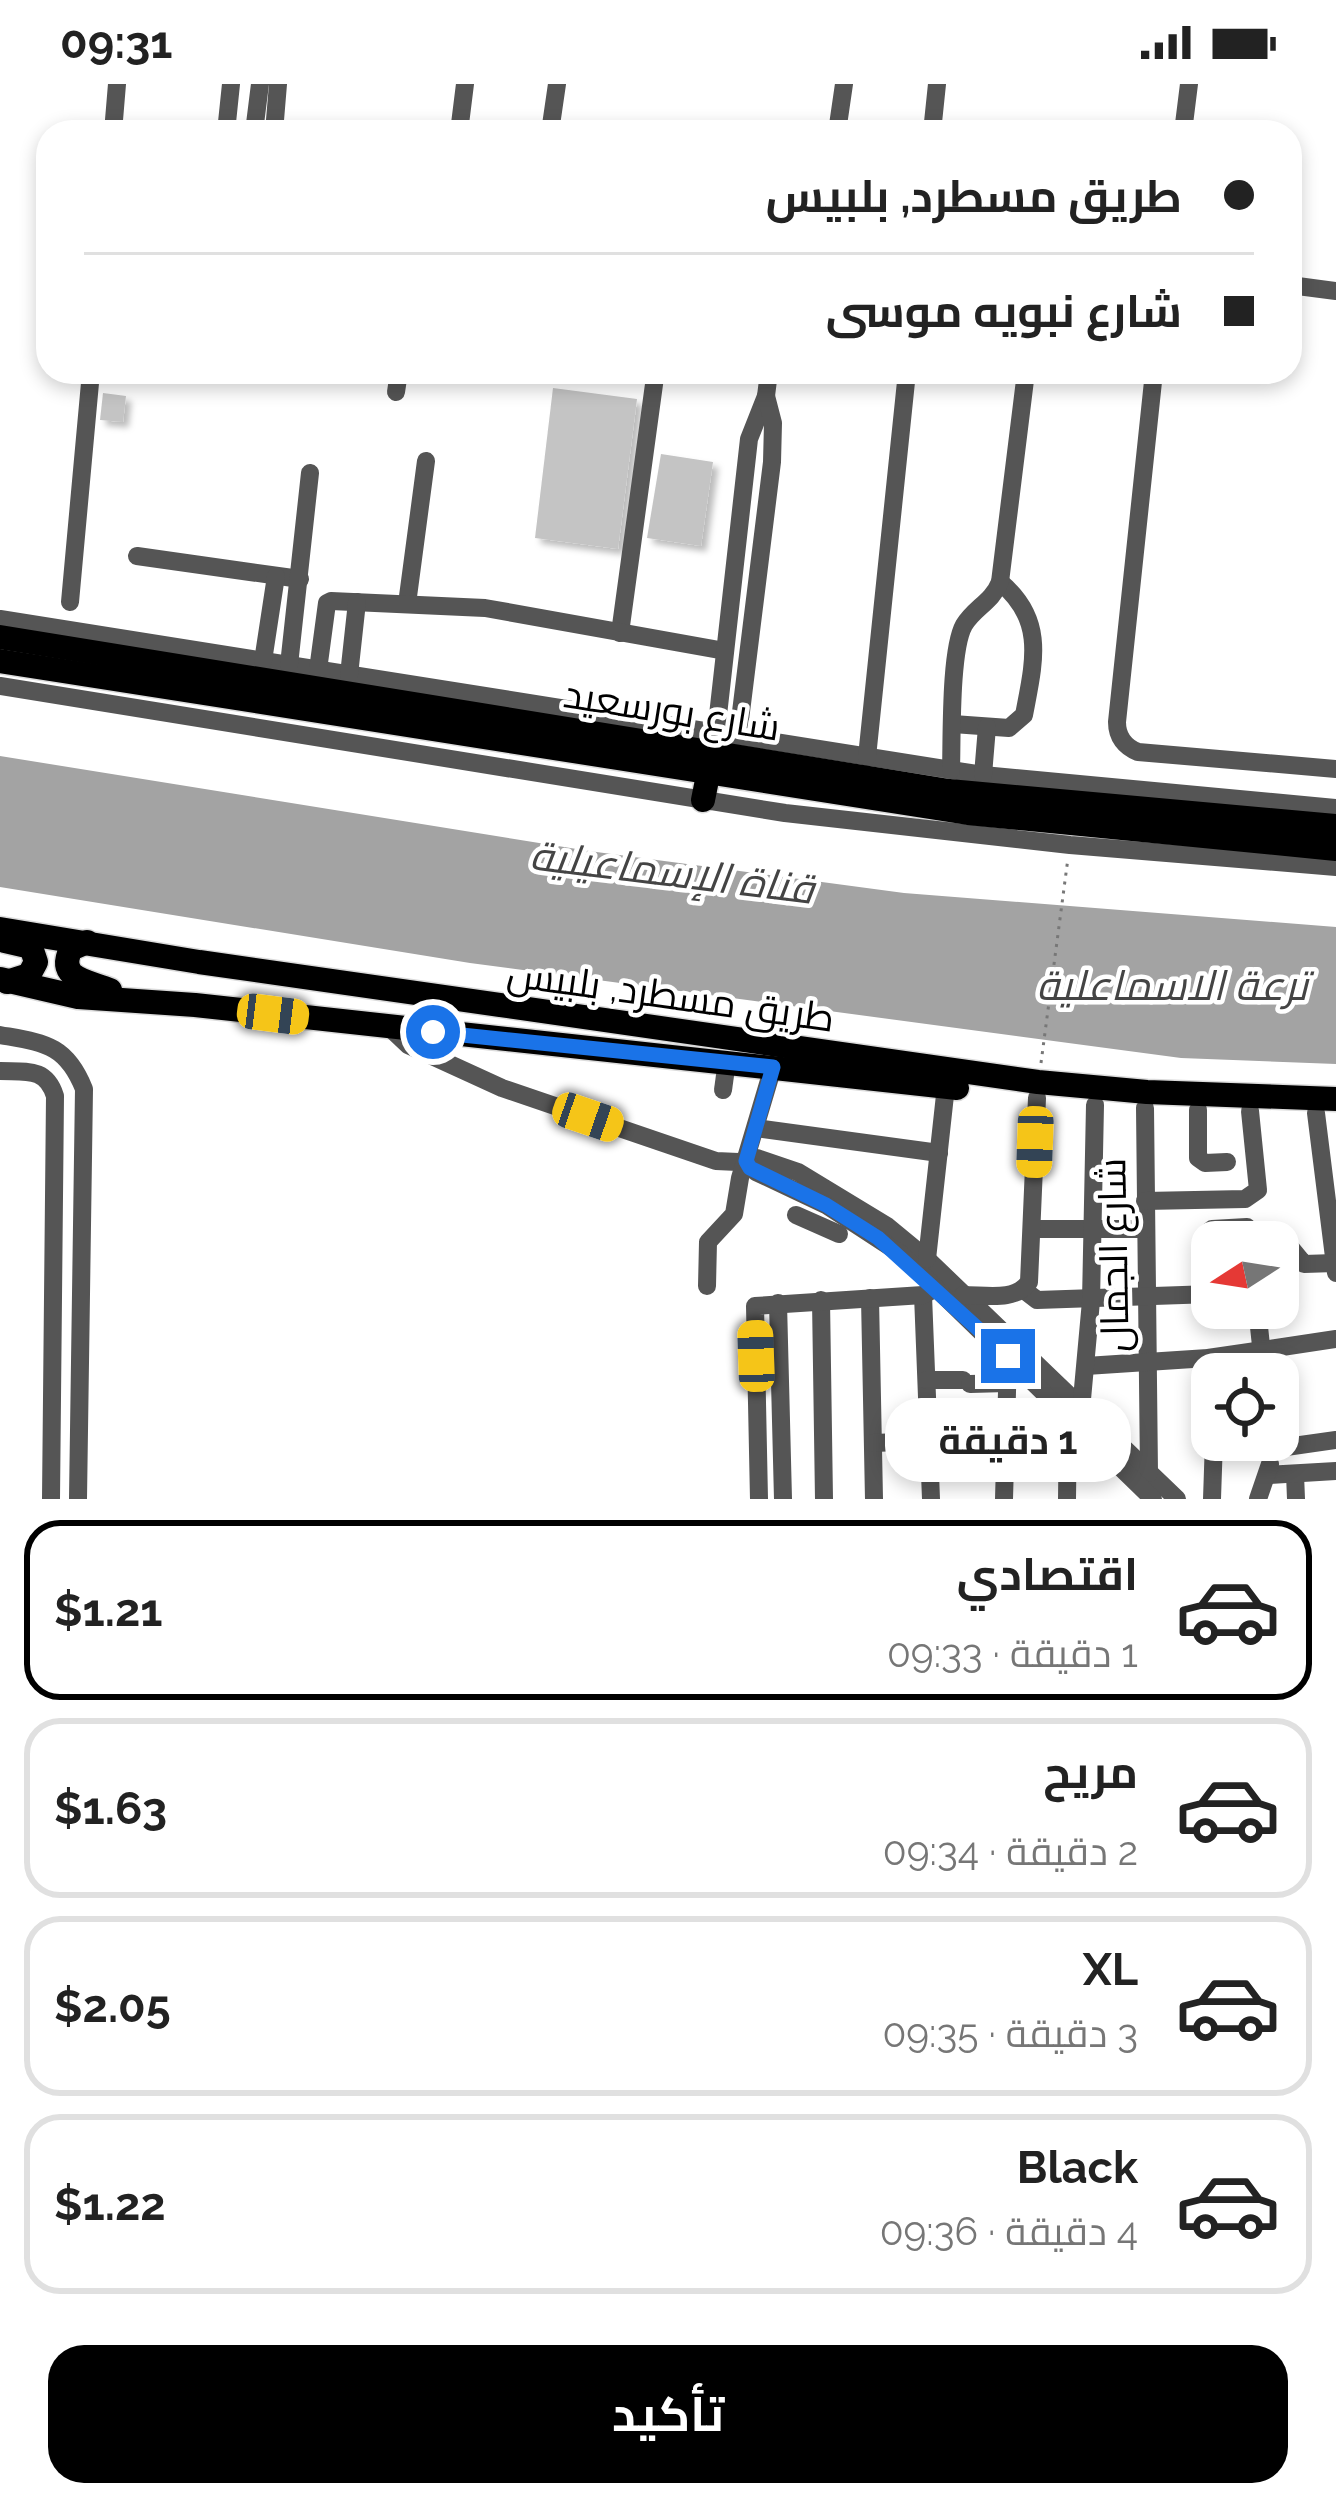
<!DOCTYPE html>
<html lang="ar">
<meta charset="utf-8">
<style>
:root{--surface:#fff;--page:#f6f6f6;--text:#222;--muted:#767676;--line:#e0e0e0;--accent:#000}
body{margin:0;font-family:Raleway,Cairo,sans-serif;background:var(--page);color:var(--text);direction:rtl;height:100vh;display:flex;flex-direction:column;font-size:45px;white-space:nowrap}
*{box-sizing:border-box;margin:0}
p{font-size:39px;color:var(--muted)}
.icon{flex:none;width:66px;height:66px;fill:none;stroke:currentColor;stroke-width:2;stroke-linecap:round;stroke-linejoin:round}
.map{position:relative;height:1415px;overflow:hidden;direction:ltr}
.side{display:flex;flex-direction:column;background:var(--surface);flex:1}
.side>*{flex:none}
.guide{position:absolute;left:36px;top:36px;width:1266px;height:264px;border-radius:36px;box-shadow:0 6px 18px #0003;direction:rtl;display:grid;align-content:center;height:264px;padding:0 48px;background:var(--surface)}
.needle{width:78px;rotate:258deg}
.fabs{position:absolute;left:1191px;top:1137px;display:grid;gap:24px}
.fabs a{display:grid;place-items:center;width:108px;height:108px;border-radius:24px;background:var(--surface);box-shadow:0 6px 18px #0003;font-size:60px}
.end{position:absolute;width:54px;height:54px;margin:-27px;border:15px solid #1a73e8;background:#fff;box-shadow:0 0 0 6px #fff}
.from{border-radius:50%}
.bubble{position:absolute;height:84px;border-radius:36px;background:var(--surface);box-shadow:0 6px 18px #0003;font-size:39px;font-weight:700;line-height:84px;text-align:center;direction:rtl}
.car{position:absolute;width:36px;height:72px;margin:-36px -18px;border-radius:15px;box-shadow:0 0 9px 3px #0007;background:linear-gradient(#f5c518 24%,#345 0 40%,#f5c518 0 76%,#345 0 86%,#f5c518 0)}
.guide b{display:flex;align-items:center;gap:42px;height:114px;font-size:45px}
.guide b+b{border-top:3px solid var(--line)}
.guide i{width:30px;height:30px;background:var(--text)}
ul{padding:21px 0 0;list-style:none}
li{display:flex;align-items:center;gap:36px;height:180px;margin:0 24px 18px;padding:0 24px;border:6px solid var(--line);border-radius:36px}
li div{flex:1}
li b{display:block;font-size:45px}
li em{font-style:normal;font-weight:700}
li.active{border-color:var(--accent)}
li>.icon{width:108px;height:108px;stroke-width:1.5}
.primary-button{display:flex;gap:24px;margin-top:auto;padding:24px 48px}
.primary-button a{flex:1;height:138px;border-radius:36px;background:var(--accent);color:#fff;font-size:48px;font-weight:700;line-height:138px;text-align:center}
.status{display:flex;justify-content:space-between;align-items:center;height:84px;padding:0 60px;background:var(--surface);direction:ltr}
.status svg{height:33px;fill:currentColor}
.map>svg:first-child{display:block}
</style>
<div class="status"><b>09:31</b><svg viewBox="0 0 49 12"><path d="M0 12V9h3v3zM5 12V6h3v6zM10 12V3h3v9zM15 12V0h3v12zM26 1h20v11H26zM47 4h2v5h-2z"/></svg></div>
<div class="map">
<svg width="1336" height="1415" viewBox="0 0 1336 1415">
<defs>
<filter id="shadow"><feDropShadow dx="5.5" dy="5.5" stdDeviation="3" flood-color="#0004"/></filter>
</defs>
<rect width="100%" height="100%" fill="#fff"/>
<path fill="#a3a3a3" d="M0,672L589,767L904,809L1336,843V980L1181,974L470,879L0,803Z"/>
<g fill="#c4c4c4" filter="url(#shadow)">
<path d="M553,304L637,315L618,465L535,454Z"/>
<path d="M103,309L126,312L123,338L100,336Z"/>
<path d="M661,370L713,378L701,462L647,454Z"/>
</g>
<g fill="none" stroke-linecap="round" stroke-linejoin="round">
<g stroke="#dbdbdb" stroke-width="27">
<g id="major">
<path d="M0,553L949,707L1336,742"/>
<path d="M0,577L968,729L1336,765"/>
<path d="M703,716L709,686"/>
<path d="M0,845L199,878L1038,998L1147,1008L1336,1015"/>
<path d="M5,857L31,863L36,878L29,891L7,898"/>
<path d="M87,858L71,865C56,895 88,897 110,906"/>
<path d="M0,895L78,913L195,921L957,1004"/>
</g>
</g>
<path stroke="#777" stroke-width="3" stroke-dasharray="3 6" stroke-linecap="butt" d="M1041,979L1068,774"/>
<g stroke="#555" stroke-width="18">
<path d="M113,48L117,0"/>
<path d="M226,48L231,0"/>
<path d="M254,48L260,0"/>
<path d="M274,48L278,0"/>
<path d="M459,48L465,0"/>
<path d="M550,48L557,0"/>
<path d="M837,48L844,0"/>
<path d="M932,48L937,0"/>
<path d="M1183,48L1189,0"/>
<path d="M1290,201L1336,207"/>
<path d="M1154,288L1117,638C1117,653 1125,663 1138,668L1336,685"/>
<path d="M396,308L399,288"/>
<path d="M137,472L300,495"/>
<path d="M70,518L91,288"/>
<path d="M407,520L426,377"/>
<path d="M0,535L983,691L1336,724"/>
<path d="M620,549L655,293"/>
<path d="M263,577L276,492"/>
<path d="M289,581L310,389"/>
<path d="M318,586L327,519L331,517L485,524L725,567"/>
<path d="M349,591L357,518"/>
<path d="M0,602L785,729L1070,761L1336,783"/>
<path d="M953,640L1009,644L1024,631C1034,578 1046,536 1000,498"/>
<path d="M716,649L749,355L766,312L769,288"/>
<path d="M738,652L772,378L773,339L766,312"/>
<path d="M867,673L907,288"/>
<path d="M951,686C952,654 950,566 964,541C974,524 992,518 1000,498L1026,288"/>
<path d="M983,691L987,643"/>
<path d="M390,944L408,961L502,1004L716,1077L738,1078L757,1074L798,1088L887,1142L927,1175L1177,1415"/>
<path d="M0,951C44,959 66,960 84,1005L78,1415"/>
<path d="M0,987C26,988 46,983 55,1012L51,1415"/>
<path d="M723,1006L727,977"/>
<path d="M1145,1024L1149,1389"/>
<path d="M1198,1026V1074L1205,1079L1227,1078"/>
<path d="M1316,1029L1336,1189"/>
<path d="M756,1044L939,1069"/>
<path d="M746,1077L756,1088L826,1121L901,1170L1153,1415"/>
<path d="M1145,1117L1245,1115L1258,1106L1250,1027"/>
<path d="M796,1131L839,1150"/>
<path d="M1032,1145H1146"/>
<path d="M1290,1163L1304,1180L1335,1179"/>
<path d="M927,1175L946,1002"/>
<path d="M707,1202L708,1158L734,1130L740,1094L773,983"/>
<path d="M1024,1206L1037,1216L1212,1210"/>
<path d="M1211,1210L1207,1149L1212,1145L1247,1143"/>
<path d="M923,1211L931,1415"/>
<path d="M963,1211C986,1211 1015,1218 1029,1198L1037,1014"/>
<path d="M870,1214L874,1415"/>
<path d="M821,1216L824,1415"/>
<path d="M778,1219L783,1415"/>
<path d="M1257,1224L1264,1290"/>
<path d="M1208,1274L1212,1332"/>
<path d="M1086,1282L1208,1274L1336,1255"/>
<path d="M927,1296H963"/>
<path d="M970,1300L1007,1299"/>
<path d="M1081,1326L1091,1217L1095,1021"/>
<path d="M966,1332L1006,1330"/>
<path d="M873,1359L929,1357"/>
<path d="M1272,1365L1336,1356"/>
<path d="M1005,1378L1067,1379"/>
<path d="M930,1383L1005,1381"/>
<path d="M1295,1390L1296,1415"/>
<path d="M1268,1391L1336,1387"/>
<path d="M759,1415L755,1222L923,1211L936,1204"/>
<path d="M1004,1415L1008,1272"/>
<path d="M1067,1415L1068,1334"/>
<path d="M1212,1415L1214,1356"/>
<path d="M1258,1415L1270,1380"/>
</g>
<use href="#major" stroke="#000" stroke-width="24"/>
</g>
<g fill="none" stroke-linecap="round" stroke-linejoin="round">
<path stroke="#1a73e8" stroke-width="15" d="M433,948L773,983L746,1077L750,1084L826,1121L878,1154L1008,1272"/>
</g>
<g text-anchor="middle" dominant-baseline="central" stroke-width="9" stroke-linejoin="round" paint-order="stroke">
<g font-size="39" fill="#000" stroke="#fff">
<text transform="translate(672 626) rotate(9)">شارع بورسعيد</text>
<text transform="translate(671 911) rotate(8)">طريق مسطرد, بلبيس</text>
<text transform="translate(1113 1171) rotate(-91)">شارع الجمال</text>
</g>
<g font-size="42" font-style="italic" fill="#444" stroke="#fff">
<text transform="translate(672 788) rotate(7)">قناة الإسماعيلية</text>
<text x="1172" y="901">ترعة الاسماعلية</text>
</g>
</g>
</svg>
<div class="fabs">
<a><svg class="needle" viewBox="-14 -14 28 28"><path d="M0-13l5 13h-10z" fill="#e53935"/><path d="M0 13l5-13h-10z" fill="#767676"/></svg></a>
<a><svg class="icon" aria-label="locate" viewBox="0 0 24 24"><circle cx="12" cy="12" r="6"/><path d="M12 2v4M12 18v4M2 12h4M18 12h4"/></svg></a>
</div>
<i class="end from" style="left:433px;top:948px"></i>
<i class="end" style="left:1008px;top:1272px"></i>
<div class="bubble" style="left:885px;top:1314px;width:246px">1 دقيقة</div>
<i class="car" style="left:273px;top:930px;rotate:97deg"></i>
<i class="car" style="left:588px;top:1033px;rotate:109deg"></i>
<i class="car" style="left:1035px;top:1058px;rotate:182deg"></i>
<i class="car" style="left:756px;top:1272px;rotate:358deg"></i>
<div class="guide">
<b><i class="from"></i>طريق مسطرد, بلبيس</b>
<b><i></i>شارع نبويه موسى</b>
</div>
</div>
<section class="side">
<ul>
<li class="active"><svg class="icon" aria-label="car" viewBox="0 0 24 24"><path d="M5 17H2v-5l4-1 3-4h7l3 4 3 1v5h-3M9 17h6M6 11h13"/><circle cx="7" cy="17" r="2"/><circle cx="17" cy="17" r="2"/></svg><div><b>اقتصادي</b><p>1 دقيقة · 09:33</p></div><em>$1.21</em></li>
<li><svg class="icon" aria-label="car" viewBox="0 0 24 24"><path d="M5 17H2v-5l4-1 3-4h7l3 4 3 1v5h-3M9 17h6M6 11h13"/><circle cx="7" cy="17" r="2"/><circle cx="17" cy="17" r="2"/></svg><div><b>مريح</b><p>2 دقيقة · 09:34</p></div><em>$1.63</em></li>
<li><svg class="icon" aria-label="car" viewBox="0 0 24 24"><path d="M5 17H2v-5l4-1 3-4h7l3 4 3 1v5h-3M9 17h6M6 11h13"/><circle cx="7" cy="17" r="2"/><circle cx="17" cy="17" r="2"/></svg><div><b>XL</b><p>3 دقيقة · 09:35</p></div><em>$2.05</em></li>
<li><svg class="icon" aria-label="car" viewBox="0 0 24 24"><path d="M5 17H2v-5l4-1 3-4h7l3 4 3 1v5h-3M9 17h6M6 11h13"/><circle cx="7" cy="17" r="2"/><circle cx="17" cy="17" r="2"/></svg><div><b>Black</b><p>4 دقيقة · 09:36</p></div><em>$1.22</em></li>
</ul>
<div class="primary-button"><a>تأكيد</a></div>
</section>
